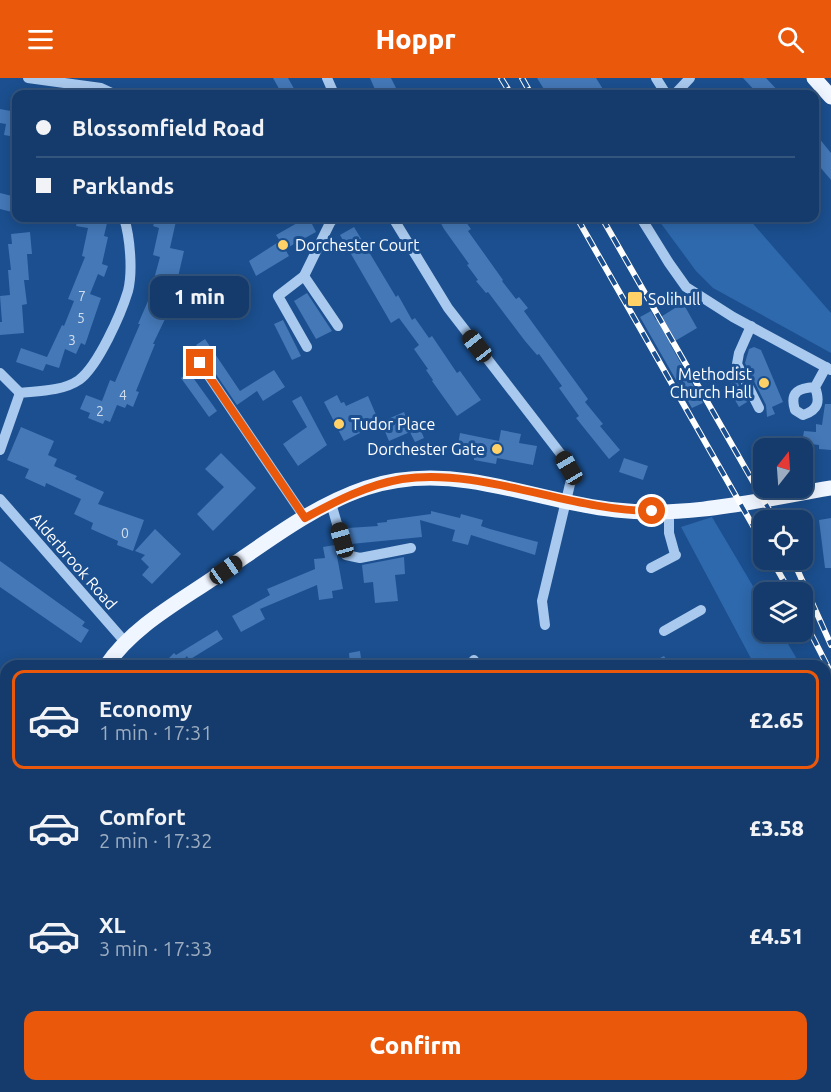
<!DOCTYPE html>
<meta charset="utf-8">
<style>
:root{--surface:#143b6b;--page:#1d4271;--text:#f1f3f6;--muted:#9dadc1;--line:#33557e;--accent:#ea580c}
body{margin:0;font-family:Ubuntu,sans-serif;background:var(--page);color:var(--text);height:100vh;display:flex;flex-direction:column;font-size:22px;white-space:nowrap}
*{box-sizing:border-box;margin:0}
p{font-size:20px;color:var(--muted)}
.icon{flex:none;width:33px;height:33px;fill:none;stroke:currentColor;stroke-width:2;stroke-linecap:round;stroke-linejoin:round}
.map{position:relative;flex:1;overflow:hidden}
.panel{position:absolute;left:0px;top:582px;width:831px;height:432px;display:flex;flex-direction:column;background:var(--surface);border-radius:18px 18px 0 0;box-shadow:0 3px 15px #0003,0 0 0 2px var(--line)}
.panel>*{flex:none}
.hud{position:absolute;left:12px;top:12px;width:807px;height:132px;border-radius:12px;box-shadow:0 3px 15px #0003,0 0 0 2px var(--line);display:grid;align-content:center;height:132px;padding:0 24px;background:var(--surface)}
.needle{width:39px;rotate:17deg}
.fabs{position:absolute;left:753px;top:360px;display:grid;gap:12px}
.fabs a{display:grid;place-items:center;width:60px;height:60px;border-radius:12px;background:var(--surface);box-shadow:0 3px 15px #0003,0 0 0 2px var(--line);font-size:30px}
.end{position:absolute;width:27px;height:27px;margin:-14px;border:8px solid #ea580c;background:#fff;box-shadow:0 0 0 3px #fff}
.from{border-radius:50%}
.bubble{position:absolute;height:42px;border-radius:12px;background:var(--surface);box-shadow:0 3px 15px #0003,0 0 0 2px var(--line);font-size:20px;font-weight:800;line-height:42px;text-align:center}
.car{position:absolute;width:18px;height:36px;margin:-18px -9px;border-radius:8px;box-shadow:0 0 4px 2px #0007;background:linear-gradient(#222 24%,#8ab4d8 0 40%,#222 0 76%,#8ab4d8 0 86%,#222 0)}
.hud b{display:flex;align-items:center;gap:21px;height:57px;font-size:22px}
.hud b+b{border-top:2px solid var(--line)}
.hud i{width:15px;height:15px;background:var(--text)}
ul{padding:10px 0 0;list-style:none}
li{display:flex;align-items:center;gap:18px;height:99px;margin:0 12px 9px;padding:0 12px;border:3px solid transparent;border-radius:12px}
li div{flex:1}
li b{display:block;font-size:22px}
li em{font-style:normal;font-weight:800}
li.active{border-color:var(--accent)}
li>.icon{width:54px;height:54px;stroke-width:1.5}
.button{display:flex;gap:12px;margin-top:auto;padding:12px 24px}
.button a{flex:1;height:69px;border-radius:12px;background:var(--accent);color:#fff;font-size:24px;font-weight:800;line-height:69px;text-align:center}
header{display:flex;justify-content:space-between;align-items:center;height:78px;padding:0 24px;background:var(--accent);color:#fff;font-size:27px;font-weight:800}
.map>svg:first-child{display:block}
</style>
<header><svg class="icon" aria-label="menu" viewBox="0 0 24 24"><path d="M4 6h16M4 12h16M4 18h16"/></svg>Hoppr<svg class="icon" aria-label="search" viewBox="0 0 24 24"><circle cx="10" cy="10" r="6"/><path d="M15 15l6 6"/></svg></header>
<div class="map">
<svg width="831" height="1014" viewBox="0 0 831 1014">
<rect width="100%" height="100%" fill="#1b4f8f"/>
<g fill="#2e69ad">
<path d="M657,140H748L831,235V275L713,210L696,193Z"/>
<path d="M712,439L763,525L764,554H781L801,588H755L681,449Z"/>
<path d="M825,639L831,651V1014H207L209,1008H825Z"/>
</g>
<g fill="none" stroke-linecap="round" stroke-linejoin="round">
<path stroke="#9cc4f0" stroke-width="4" d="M825,979L831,986"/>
</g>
<g fill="#4478b7">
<path d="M273,0H288L297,16H282Z"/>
<path d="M370,0H391L399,16H377Z"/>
<path d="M537,0H596L606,16H547Z"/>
<path d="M743,0H766L781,16H758Z"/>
<path d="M0,31L16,34V59L4,57L6,46L0,45Z"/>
<path d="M814,54L831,75V102L814,82Z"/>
<path d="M0,115L16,119V135L0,131Z"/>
<path d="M78,140H90V142L107,145L104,158L108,159L102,186L108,188L104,199L98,196L90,216L101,220L85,267L81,265L76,276L65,271L59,290L46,286L43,293L16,284L21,270L47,279L62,247L64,248L74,223L68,221L85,179L82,178L88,150L76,148Z"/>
<path d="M156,140H172V142L176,143L170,170L184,173L178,199L185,202L180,218L175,216L172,219L165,241L153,266H155L136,313L139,314L133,329L127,326L125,330L117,327L110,344L105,342L103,346L88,340L90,335L80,331L86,317L102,323L110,302L115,304L140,246H138L148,223L160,179L153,177L159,150L153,148Z"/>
<path d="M306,140H309L316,154L285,171L289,178L256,198L249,183L280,163L276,157Z"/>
<path d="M438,140H463L471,151L468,153L503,202L502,203L516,221L519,219L528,230L524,233L588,321L585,324L603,346L600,348L620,372L609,381L576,340L579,338L559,310L562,308L539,276L537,277L525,263L488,214L486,215L476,203L478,202L467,187L469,186L444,151Z"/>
<path d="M354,149L396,219L398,217L412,242L415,240L429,260L432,258L457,295L460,293L481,322L457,338L432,303L433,302L426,292L428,291L414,271L419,267L399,240L391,245L340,157Z"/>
<path d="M30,154L32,176H27L29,202H24L27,226L22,227L24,255L0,257V244H2L0,218L10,217L8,192H11L8,166H12L11,156Z"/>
<path d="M307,215L332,253L316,261L294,223Z"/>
<path d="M683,225L697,250L670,266L703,325L692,330L640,239L651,233L656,242Z"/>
<path d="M283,242L301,278L292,282L274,246Z"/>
<path d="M205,261L240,313L274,292L285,309L263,323L257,313L237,327L196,267Z"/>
<path d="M754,269L761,272L783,324L772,329L775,336L767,339L766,327L745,285L749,271Z"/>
<path d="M189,294L217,333L209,339L181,300Z"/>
<path d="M735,299L747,324L739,329L728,310L732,307L729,303Z"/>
<path d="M337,317L341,325L344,324L346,328L368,318L377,339L356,349L360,355L344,363L324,324Z"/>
<path d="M301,318L327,367L298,388L283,366L307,349L292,323Z"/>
<path d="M825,326H831V372L819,371V367L802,365L804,353L816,354V346L822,347Z"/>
<path d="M404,334L408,344L416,341L424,360L415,364L410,354L389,363L381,344Z"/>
<path d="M21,349L54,363L48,377L57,381L54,388L77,398L75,401L104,414L98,426L144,442L133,473L117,467L118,463L91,451L93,445L74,436L81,421L46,405L45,409L25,400L29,391L7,382Z"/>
<path d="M501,352L521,356L519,365L537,368L533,387L497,380L496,386L474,382V378L457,374L460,355L499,363Z"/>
<path d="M221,375L256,410L213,453L197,436L224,409L205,391Z"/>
<path d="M624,380L648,388L643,402L619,394Z"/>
<path d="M431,433L460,440L461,436L483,442L481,448L490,451L538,464L535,477L471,457L468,467L452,463L455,452L420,442L422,459L351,466L348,450L378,448L377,445L387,444V442L431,436Z"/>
<path d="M831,440V490H825L819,442Z"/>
<path d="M155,451L181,476L152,506L142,497L149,489L141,481L145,477L135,473Z"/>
<path d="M335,467L343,511L332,513L333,520L319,522L317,507L260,531L265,541L241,554L232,538L270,517L267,511L315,491L314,481L325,480L323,469Z"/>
<path d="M404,479L405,496L395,497L398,523L375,525L373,504L364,505L362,487Z"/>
<path d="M0,483L85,544L82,548L89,552L81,565L0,509Z"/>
<path d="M217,552L223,561L189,582L187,578L177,588H161L174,575L176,577Z"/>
<path d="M360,573L362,588H350L349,575Z"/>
<path d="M664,578L671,588H644Z"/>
</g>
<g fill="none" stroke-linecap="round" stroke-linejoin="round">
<g stroke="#a9c9ee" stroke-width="10">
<path d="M28,0L101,10L114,16"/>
<path d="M327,0L334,16"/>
<path d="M656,0L666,16"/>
<path d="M675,16L690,0"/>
<path d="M393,140L448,230L560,375L569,390L571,402L542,523L545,547"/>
<path d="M641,140L669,185L686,209L733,239L831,292"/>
<path d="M304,198L338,248"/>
<path d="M751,248L739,275L737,286L759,330"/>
<path d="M307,269L278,218L304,198L330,145L334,140"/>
<path d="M200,285L305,440"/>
<path d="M0,295L20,315"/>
<path d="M815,309C800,310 789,313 795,332L803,337C819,332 820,323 815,309L826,289"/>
<path d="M0,372L20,315C39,313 63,313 79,302C98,288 121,236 128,213C133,193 130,159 124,140"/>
<path d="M0,421L126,565"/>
<path d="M331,425L346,477L360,480L411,470"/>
<path d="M669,434V455L674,473"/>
<path d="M651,490L676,477"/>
<path d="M664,553L701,532"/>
<path d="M469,588L474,582"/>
<path d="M0,988L6,991"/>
<path d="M48,1008L62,1014"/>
<path d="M112,1014L115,1008"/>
</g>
<g stroke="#f0f6ff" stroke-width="15">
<path d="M814,0L831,19"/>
<path d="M106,588C133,548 179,524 218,497C264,466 312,428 366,410C399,399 435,398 469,403C518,410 566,427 616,432C689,440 759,422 831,410"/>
<path d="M0,758L6,751"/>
</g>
<g stroke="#fff" stroke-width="6">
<g id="rail">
<path d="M501,0L511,16"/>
<path d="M522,0L531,16"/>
<path d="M577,140L764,467"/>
<path d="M602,140L775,442"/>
<path d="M772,482L790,514"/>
<path d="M793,482L831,567"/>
<path d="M802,538L831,595"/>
</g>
</g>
<use href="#rail" stroke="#1b4f8f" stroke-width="4" stroke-dasharray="11" stroke-linecap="butt"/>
</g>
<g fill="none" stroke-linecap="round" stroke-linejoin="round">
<path stroke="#ea580c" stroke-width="8" d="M200,285L305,440C336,423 367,407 402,401C481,389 570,433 652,433"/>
</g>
<g fill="#ffd166" stroke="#1b4f8f" stroke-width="2">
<circle cx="283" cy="167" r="6"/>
<rect x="627" y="213" width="16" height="16" rx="3"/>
<circle cx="764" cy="305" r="6"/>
<circle cx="339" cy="346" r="6"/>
<circle cx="497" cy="371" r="6"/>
</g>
<g text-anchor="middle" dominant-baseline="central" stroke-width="6" stroke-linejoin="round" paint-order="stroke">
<g font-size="14" fill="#d0dded">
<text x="82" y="218">7</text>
<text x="81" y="240">5</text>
<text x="72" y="262">3</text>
<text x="123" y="317">4</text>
<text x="100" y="333">2</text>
<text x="125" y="455">0</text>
</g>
<g font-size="16" fill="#fff" stroke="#1b4f8f" text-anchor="start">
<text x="295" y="167">Dorchester Court</text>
<text x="648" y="221">Solihull</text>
<text x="752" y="296" text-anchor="end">Methodist<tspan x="752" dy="18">Church Hall</tspan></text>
<text x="351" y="346">Tudor Place</text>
<text x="485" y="371" text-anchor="end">Dorchester Gate</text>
</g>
<g font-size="16" fill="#fff" stroke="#1b4f8f">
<text transform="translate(74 483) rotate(49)">Alderbrook Road</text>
</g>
</g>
</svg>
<div class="fabs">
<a><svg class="needle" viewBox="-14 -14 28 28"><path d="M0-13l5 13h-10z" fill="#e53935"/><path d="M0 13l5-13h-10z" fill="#9dadc1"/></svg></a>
<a><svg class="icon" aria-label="locate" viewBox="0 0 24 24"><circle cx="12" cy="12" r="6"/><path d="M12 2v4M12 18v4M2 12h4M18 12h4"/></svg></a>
<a><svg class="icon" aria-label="layers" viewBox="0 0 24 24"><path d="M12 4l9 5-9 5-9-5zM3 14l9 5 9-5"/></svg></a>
</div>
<i class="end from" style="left:652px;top:433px"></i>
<i class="end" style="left:200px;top:285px"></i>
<div class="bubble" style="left:150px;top:198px;width:99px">1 min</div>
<i class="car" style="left:477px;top:268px;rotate:322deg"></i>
<i class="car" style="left:569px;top:390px;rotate:330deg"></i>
<i class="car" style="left:342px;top:462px;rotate:344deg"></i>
<i class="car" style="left:226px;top:492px;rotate:55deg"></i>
<div class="hud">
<b><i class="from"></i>Blossomfield Road</b>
<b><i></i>Parklands</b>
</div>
<section class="panel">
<ul>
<li class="active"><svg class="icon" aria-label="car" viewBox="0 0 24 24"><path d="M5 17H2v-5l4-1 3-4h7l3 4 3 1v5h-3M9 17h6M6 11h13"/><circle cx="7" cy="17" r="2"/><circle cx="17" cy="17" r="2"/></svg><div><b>Economy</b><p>1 min · 17:31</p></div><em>£2.65</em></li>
<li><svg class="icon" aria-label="car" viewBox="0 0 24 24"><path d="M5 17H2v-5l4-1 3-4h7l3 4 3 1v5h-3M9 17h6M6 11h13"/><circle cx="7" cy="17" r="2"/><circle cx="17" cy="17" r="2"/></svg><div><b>Comfort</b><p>2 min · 17:32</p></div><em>£3.58</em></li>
<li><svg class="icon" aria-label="car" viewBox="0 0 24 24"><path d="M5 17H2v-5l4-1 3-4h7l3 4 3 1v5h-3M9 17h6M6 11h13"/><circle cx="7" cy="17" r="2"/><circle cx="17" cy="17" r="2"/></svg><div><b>XL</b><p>3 min · 17:33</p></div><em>£4.51</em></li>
</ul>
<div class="button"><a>Confirm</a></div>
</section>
</div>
